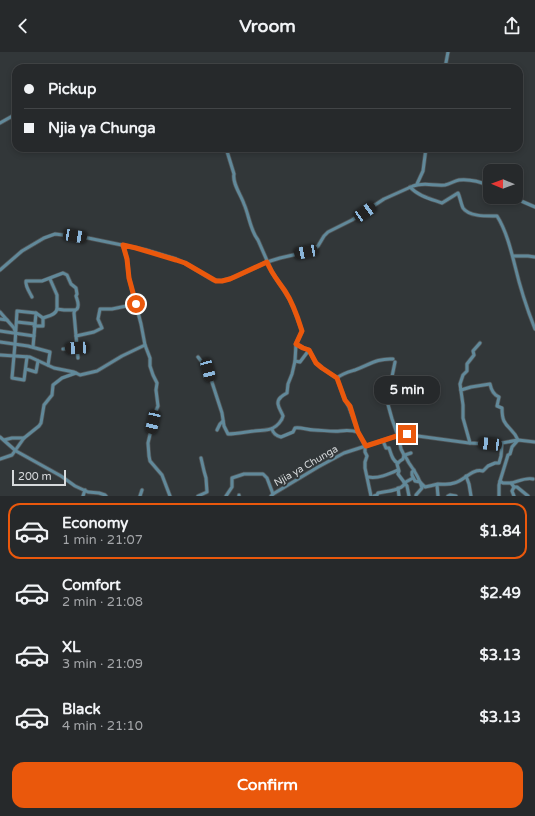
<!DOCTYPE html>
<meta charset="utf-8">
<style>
:root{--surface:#26292b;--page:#2e3133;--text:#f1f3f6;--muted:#a4a6a9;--line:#424547;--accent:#ea580c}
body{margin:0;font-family:"Varela Round",sans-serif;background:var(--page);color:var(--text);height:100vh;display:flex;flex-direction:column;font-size:15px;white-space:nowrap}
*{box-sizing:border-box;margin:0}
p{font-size:13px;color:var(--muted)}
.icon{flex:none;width:22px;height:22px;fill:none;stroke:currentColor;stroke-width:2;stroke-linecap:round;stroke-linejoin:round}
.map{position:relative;height:444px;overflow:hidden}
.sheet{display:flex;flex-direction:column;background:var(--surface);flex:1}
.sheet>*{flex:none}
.hud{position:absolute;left:12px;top:12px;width:511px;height:88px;border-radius:12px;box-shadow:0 2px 6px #0003,0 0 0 1px var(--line);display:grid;align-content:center;height:88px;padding:0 12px;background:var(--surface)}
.needle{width:26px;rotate:271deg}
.tools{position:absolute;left:483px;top:112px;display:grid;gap:8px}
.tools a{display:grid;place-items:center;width:40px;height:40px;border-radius:8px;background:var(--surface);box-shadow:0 2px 6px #0003,0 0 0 1px var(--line);font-size:20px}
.scale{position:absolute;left:12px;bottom:10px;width:54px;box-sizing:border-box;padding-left:4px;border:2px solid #d7dadc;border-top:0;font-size:11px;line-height:14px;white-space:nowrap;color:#d7dadc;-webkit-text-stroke:3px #323739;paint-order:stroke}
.end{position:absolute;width:18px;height:18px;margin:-9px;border:5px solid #ea580c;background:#fff;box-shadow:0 0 0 2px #fff}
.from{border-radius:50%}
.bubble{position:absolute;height:28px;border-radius:12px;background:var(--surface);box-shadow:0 2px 6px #0003,0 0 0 1px var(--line);font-size:13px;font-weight:700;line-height:28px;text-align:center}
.car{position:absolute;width:12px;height:24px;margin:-12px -6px;border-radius:5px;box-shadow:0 0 3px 1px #0007;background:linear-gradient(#222 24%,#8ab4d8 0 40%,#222 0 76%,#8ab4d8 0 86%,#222 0)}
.hud b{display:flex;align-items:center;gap:14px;height:38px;font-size:15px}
.hud b+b{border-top:1px solid var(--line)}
.hud i{width:10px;height:10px;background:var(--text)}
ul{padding:7px 0 0;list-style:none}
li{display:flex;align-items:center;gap:12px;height:56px;margin:0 8px 6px;padding:0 4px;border:2px solid transparent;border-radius:12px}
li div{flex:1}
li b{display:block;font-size:15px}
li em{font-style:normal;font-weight:700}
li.current{border-color:var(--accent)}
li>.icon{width:36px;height:36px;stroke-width:1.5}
.action{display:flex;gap:8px;margin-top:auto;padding:8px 12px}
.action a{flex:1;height:46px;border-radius:12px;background:var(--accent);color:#fff;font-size:16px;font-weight:700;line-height:46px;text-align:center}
header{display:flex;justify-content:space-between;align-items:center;height:52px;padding:0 12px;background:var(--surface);font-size:18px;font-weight:700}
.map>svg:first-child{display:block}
</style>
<header><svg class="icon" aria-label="back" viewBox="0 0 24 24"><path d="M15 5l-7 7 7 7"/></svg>Vroom<svg class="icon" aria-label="share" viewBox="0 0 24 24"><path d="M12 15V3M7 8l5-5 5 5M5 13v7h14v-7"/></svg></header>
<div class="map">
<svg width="535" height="444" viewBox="0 0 535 444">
<rect width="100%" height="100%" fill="#323739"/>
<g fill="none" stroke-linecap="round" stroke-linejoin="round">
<g stroke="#505456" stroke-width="4.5">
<g id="minor">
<path d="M445,16L448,0"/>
<path d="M0,71L16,62"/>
<path d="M226,96L234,122C232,131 241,143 244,152C249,163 250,178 258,188L272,220L285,240L290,248L297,265L302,279L296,292L303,296L309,298L316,311L322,316L337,326L345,348L349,355L358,380L365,394V400L367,404L365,410V416L371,444"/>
<path d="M417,132L423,119L426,96"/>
<path d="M410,135C418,144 431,147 442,151L458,141C460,145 461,152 463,156C469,165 488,164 497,164C506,178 511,198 515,214C520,235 527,257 535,277"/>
<path d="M512,145L535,155"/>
<path d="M123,193L127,207L129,226L141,272L145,293L150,306V314L153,323L157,331L156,338L158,354L155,361L148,391L149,404L150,409L162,423L170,444"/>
<path d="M513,204H528L535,205"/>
<path d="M0,218L22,199L44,186L55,182L88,186L146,198L176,207L185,211L213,228L222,229L235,225L267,210L280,206L306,200L313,198L318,194L324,184L328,180L352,168L384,147L413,134C424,130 434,134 445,133C450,132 454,129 459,128C469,127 481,130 490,134"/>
<path d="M50,227L57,243V257L64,258H75"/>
<path d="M32,245C30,241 25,234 26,229H42L63,221L67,223L71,232L76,236L77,242L76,244C77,248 80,253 77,257C75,258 74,259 74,261L78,306"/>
<path d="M0,260L7,268"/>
<path d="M36,261L43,266C48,264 56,263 57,257"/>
<path d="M0,267L7,268L14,276L15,279"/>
<path d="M17,270L35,272"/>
<path d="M34,274H43V266"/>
<path d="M0,279L34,284"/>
<path d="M76,284L94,280L102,276L98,267L100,257H112L136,252"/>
<path d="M0,290L28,294L50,300L48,313"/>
<path d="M63,297L77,296"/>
<path d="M0,303L30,305L54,316L74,320L80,323L97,319L122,304L145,293"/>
<path d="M27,305L24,328L12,326L15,292L17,259L36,261L33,295"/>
<path d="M198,305L208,318L222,361L224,374L228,382C237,382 245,380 254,379C259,378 268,379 273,376C277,374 282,369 283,364C281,358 274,351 281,345C283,343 285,342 287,341L288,332L292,322L295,309L296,292"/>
<path d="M295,309L300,310L309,298"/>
<path d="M395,310L387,349L392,367L399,387L401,397L404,403L403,407L400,409L397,412L399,419L398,422L407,434L409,444"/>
<path d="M26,317L36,320L38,309"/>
<path d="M337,326C343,321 348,320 355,318C369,313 377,306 393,307"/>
<path d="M461,338L471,335L490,332C491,337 494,343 499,345L497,354L502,356C502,360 502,365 504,369C508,377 514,378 518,388L512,395L510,402L508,403L500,429"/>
<path d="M272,377C273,381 277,384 281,385L293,380L295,376C301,375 307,378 314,378C322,378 332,380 340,379C347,378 351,378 358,380"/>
<path d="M217,378L220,372L223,369"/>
<path d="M0,385L16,399L61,424L75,434L88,440L99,441L105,443L106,444"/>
<path d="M4,388L12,386H24"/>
<path d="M383,389L386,396H389C391,401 392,409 398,411"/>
<path d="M470,391L463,366V353L460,332L463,323L467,319V312L474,303L473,299L480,291"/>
<path d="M404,403C407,406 407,408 409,411C414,418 420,427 422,436L416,443V444"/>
<path d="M405,403L411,401"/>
<path d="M0,407L12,403L24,386L39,374L41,371L44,353L52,343L53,333L62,326L76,321"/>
<path d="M414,418L412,420V423L415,429L420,430L425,435C430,434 434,433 438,432C444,432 449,433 454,431C464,429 472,416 483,419L488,414L495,411H499L501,404L502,391"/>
<path d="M466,424L469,432L471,444"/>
<path d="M368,425C378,427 389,422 398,418"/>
<path d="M404,431L413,426"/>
<path d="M511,431C517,430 526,425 533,427"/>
<path d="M437,433L438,444"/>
<path d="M398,436L399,444"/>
<path d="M273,442L318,415L344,401L403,382L469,391L490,392L502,391L518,388L535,390"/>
<path d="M239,443V444"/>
<path d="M83,444L85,438"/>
<path d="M140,444L142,438"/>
<path d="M198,444L207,440L206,426L204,419L201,406"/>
<path d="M226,444L232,435V426L244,422H263L267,426L273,442L271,444"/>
<path d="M374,444L377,443L378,441C387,439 399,439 405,432"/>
<path d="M448,444L450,443L456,444"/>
<path d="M499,444V433L500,429L503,431H511L514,435"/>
<path d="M514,444L512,439L514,435H517L528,444"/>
</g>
</g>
<use href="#minor" stroke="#61899a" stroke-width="3"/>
</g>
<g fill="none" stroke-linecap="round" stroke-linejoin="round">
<path stroke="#ea580c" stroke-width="5" d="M136,252L129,226L127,207L123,193L136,196L176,208L185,211L216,229H222L230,227L267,210C271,221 279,230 285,239C293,251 298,266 302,279L296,292L303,296L309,298L316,311L322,316L337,326L345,348L350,354L358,380L366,394L403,382H407"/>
</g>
<g text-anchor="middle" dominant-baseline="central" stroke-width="4" stroke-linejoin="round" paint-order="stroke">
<g font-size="10" fill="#d7dadc" stroke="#323739">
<text transform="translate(306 414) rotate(-30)">Njia ya Chunga</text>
</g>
</g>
</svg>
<div class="tools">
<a><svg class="needle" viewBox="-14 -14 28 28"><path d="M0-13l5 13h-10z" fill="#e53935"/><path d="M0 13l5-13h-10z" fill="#a4a6a9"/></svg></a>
</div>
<div class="scale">200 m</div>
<i class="end from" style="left:136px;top:252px"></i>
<i class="end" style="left:407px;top:382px"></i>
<div class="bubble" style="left:374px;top:324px;width:66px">5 min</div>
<i class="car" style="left:365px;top:160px;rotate:55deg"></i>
<i class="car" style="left:75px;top:184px;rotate:99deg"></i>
<i class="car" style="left:306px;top:200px;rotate:259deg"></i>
<i class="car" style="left:77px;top:296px;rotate:267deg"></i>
<i class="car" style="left:208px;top:318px;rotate:165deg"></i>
<i class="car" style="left:153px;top:370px;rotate:193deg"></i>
<i class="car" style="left:490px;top:392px;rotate:276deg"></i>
<div class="hud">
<b><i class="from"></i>Pickup</b>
<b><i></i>Njia ya Chunga</b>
</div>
</div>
<section class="sheet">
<ul>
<li class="current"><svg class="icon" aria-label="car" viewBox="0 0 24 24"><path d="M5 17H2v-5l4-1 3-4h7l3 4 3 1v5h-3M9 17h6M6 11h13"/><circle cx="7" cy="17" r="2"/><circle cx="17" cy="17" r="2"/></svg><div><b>Economy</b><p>1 min · 21:07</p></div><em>$1.84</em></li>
<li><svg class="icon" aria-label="car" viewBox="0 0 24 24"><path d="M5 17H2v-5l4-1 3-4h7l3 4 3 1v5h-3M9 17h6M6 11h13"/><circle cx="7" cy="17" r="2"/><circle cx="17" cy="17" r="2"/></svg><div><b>Comfort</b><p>2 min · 21:08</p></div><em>$2.49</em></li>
<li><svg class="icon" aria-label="car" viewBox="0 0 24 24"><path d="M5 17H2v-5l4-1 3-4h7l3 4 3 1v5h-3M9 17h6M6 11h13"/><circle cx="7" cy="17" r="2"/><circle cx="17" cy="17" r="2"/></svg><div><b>XL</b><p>3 min · 21:09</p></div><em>$3.13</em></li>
<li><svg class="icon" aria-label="car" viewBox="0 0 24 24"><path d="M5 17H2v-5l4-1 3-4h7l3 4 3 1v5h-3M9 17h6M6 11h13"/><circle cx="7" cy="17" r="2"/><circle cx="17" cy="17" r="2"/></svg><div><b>Black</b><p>4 min · 21:10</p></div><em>$3.13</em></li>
</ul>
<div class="action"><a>Confirm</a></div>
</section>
